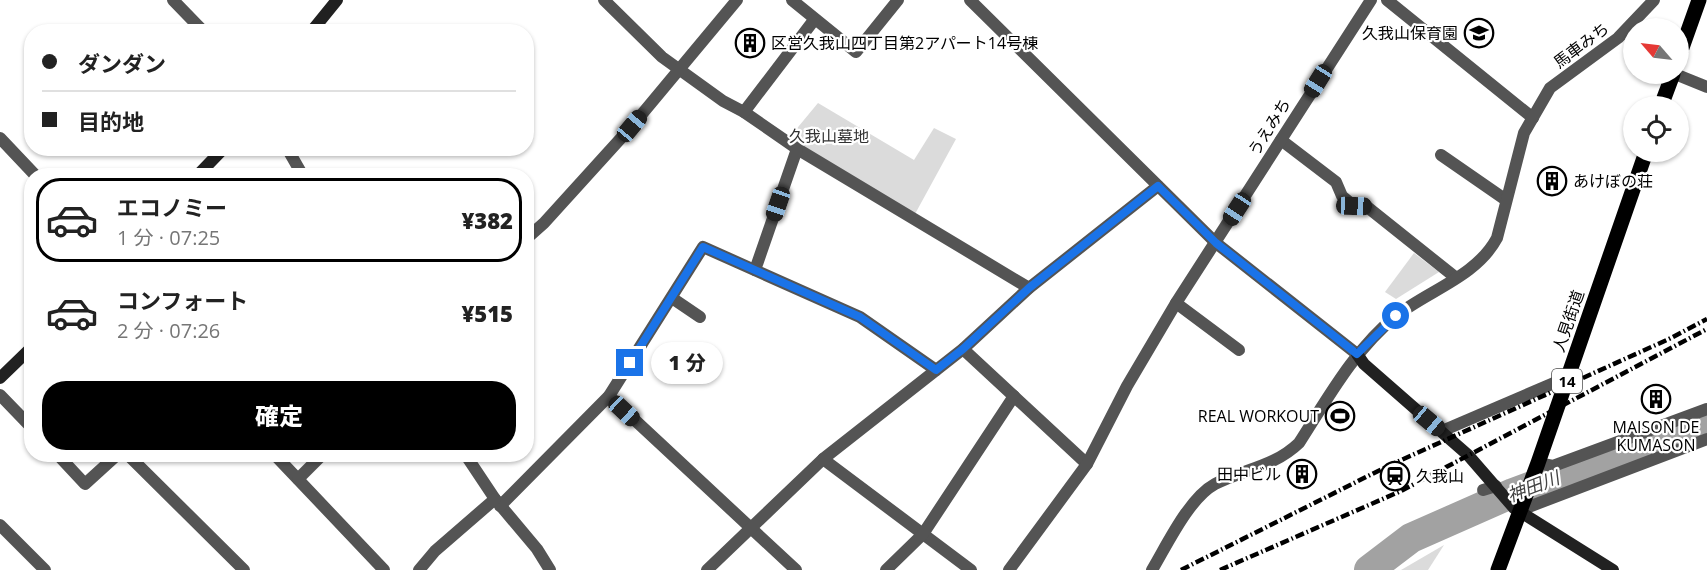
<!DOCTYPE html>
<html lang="ja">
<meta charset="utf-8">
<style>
:root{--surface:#fff;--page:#f2f2f2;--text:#222;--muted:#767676;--line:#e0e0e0;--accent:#000}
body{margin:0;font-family:"Open Sans","Noto Sans JP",sans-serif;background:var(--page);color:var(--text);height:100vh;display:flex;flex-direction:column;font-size:22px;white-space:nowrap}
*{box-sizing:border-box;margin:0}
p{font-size:20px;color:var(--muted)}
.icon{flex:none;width:33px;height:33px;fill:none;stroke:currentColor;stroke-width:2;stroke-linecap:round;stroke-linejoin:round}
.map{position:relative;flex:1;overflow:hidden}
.drawer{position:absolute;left:24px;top:168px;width:510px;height:294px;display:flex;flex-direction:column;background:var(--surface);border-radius:24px;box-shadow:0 2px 4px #0004}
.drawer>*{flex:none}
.hud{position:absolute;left:24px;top:24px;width:510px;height:132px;border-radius:24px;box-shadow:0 2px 4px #0004;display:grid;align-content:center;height:132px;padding:0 18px;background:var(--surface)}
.needle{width:39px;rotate:298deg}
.buttons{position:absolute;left:1623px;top:18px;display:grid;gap:12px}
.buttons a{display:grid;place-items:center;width:66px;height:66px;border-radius:50%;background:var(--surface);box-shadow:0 2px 4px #0004;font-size:30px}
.end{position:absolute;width:27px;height:27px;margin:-14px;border:8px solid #1a73e8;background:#fff;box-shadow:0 0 0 3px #fff}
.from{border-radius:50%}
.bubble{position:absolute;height:42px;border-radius:21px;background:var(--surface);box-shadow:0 2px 4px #0004;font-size:20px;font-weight:800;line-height:42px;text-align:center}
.car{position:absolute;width:18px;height:36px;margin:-18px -9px;border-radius:8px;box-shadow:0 0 4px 2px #0007;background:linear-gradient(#222 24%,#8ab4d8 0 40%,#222 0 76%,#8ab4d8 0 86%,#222 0)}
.hud b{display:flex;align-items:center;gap:21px;height:57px;font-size:22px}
.hud b+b{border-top:2px solid var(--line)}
.hud i{width:15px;height:15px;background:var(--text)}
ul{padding:10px 0 0;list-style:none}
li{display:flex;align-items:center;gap:18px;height:84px;margin:0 12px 9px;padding:0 6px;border:3px solid transparent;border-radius:24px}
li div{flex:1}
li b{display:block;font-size:22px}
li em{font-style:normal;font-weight:800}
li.active{border-color:var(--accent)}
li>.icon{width:54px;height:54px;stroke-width:1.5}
.cta{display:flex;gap:12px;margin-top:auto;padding:12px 18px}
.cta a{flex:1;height:69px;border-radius:24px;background:var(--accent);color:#fff;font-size:24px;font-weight:800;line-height:69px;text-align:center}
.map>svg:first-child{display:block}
</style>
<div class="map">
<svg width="1707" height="570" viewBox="0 0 1707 570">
<rect width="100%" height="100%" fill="#fff"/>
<g fill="#dbdbdb">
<path d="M818,103L914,160L934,128L956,139L915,214L789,138Z"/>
<path d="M1414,253L1439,272L1396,299L1385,292Z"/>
<path d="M1444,545L1428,570H1401Z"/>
</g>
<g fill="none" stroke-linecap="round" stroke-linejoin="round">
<path stroke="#a2a2a2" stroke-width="30" d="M1369,570L1411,538L1513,493L1707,422"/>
<g stroke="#545454" stroke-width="12">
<path d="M173,0L204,32"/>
<path d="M604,0L662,57L723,101L744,112L799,150L1029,288"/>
<path d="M792,0L856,52L898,0"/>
<path d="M970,0L1216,243L1357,354"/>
<path d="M1387,0L1533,118"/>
<path d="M1675,74L1707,87"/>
<path d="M744,112L814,20"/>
<path d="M0,138L36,176"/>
<path d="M1281,140L1336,182L1342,196L1354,206H1366L1455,277"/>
<path d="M287,148L303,176"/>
<path d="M1441,155L1506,200"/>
<path d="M526,239L544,223L632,126L737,0"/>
<path d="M755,270L797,149"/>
<path d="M672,298L700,317"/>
<path d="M1176,303L1239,350"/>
<path d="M963,349L1087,464"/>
<path d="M0,395L32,428"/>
<path d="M609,396L796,570"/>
<path d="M1442,431L1568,377"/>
<path d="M57,454L85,484L118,454"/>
<path d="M127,454L244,570"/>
<path d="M274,454L384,570"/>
<path d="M465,454L495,499L537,549L550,570"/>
<path d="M823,459L971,570"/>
<path d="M1538,463L1553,466L1707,409"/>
<path d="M298,479L323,454"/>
<path d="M1483,490L1496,486"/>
<path d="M500,506L609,396L703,247L860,317L936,370"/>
<path d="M1518,511L1707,439"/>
<path d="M0,525L45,570"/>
<path d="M419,570L435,551L495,499"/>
<path d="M707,570L823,459L963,349L1029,288L1158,186"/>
<path d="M886,570L923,534L1014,396"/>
<path d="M1009,570L1087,464L1127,386L1176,303L1371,0"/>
<path d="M1152,570C1167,545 1189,498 1215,484C1244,469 1274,467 1299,443C1328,398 1354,350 1396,316C1429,290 1476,277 1497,238L1524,133L1550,88L1618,38L1654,0"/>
</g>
<g stroke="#212121" stroke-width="12">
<path d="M311,32L337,0"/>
<path d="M197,176L224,148"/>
<path d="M1357,354L1364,364L1468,455L1514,508L1613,570"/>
<path d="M0,378L32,347"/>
</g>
<g stroke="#000" stroke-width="15">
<path d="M1678,59L1699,0"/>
<path d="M1661,106L1673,74"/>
<path d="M1498,570L1538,463L1646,152"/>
</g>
<g stroke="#000" stroke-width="4.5" stroke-dasharray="9 3 1.5 3" stroke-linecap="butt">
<path d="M1181,570L1388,466L1669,339L1707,319"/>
<path d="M1220,570L1401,491L1707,329"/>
</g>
</g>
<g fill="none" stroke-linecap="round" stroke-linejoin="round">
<path stroke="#1a73e8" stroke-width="8" d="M630,363L703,247L860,317L936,370L963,349L1029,288L1158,186L1216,243L1357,354L1396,316"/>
</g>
<defs>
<g id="school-ring" transform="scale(1.5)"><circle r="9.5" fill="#fff" stroke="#000" stroke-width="1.5"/><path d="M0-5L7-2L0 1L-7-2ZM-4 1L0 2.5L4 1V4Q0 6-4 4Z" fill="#000"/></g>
<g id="building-ring" transform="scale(1.5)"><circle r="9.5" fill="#fff" stroke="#000" stroke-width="1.5"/><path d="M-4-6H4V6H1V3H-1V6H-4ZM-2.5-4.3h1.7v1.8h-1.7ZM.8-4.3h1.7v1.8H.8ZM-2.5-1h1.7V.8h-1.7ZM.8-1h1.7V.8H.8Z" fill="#000"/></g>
<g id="stadium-ring" transform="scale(1.5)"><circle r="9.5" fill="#fff" stroke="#000" stroke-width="1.5"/><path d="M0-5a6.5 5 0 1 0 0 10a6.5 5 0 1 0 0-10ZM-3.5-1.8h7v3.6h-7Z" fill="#000"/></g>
<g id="station-ring" transform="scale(1.5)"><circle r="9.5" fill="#fff" stroke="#000" stroke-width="1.5"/><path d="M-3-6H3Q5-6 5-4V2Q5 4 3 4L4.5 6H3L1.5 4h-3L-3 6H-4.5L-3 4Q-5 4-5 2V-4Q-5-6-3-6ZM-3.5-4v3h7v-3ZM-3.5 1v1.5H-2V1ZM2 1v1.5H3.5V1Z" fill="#000"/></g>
</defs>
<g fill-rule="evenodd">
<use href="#school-ring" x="1479" y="33"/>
<use href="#building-ring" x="750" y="43"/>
<use href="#building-ring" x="1552" y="181"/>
<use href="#building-ring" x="1656" y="399"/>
<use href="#stadium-ring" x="1340" y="416"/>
<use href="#building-ring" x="1302" y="474"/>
<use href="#station-ring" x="1395" y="476"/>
</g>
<g text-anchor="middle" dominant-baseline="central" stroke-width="4.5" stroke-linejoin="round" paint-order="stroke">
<rect fill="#fff" stroke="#4c4c4c" stroke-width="1.5" x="1552" y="369" width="30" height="24" rx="4.5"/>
<g font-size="15" font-weight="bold" fill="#000">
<text x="1567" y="381">14</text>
</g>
<g font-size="16" fill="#000" stroke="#fff" text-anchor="end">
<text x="1458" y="33">久我山保育園</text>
<text x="771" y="43" text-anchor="start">区営久我山四丁目第2アパート14号棟</text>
<text x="1573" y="181" text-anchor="start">あけぼの荘</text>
<text x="1319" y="416">REAL WORKOUT</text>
<text x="1656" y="427" text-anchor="middle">MAISON DE<tspan x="1656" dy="18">KUMASON</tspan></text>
<text x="1281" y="474">田中ビル</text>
<text x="1416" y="476" text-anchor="start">久我山</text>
</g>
<g font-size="16" fill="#000" stroke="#fff">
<text transform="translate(1581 45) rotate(-37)">馬車みち</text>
<text transform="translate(1269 127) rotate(-58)">うえみち</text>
<text transform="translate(1568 321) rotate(-71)">人見街道</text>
</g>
<g font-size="16" fill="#323232" stroke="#fff">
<text x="829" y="136">久我山墓地</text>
</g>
<g font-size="18" font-style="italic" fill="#434343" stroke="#fff">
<text transform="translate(1533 486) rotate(-21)">神田川</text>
</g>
</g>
</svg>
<div class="buttons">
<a><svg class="needle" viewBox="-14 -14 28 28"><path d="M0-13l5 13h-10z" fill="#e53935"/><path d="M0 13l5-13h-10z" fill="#767676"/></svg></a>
<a><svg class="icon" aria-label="locate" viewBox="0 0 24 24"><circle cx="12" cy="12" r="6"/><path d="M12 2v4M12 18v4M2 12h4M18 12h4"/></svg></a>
</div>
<i class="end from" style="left:1396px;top:316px"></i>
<i class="end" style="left:630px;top:363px"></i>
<div class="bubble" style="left:651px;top:342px;width:72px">1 分</div>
<i class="car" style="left:1318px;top:81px;rotate:212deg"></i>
<i class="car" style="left:632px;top:126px;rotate:40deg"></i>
<i class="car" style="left:778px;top:204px;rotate:199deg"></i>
<i class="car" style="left:1354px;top:206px;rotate:92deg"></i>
<i class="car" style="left:1237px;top:209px;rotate:213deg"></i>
<i class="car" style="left:624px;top:411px;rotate:133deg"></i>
<i class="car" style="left:1429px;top:421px;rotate:130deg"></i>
<div class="hud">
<b><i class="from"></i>ダンダン</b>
<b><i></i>目的地</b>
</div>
<section class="drawer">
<ul>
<li class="active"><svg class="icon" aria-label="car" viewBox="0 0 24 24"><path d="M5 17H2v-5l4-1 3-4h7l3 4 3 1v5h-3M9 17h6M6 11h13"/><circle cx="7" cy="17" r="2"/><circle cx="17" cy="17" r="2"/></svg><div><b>エコノミー</b><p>1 分 · 07:25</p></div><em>¥382</em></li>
<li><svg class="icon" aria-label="car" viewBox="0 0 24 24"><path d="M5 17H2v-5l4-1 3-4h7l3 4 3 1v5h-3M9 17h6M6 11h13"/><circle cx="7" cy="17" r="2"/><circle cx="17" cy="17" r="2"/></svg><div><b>コンフォート</b><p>2 分 · 07:26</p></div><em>¥515</em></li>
</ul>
<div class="cta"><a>確定</a></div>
</section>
</div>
